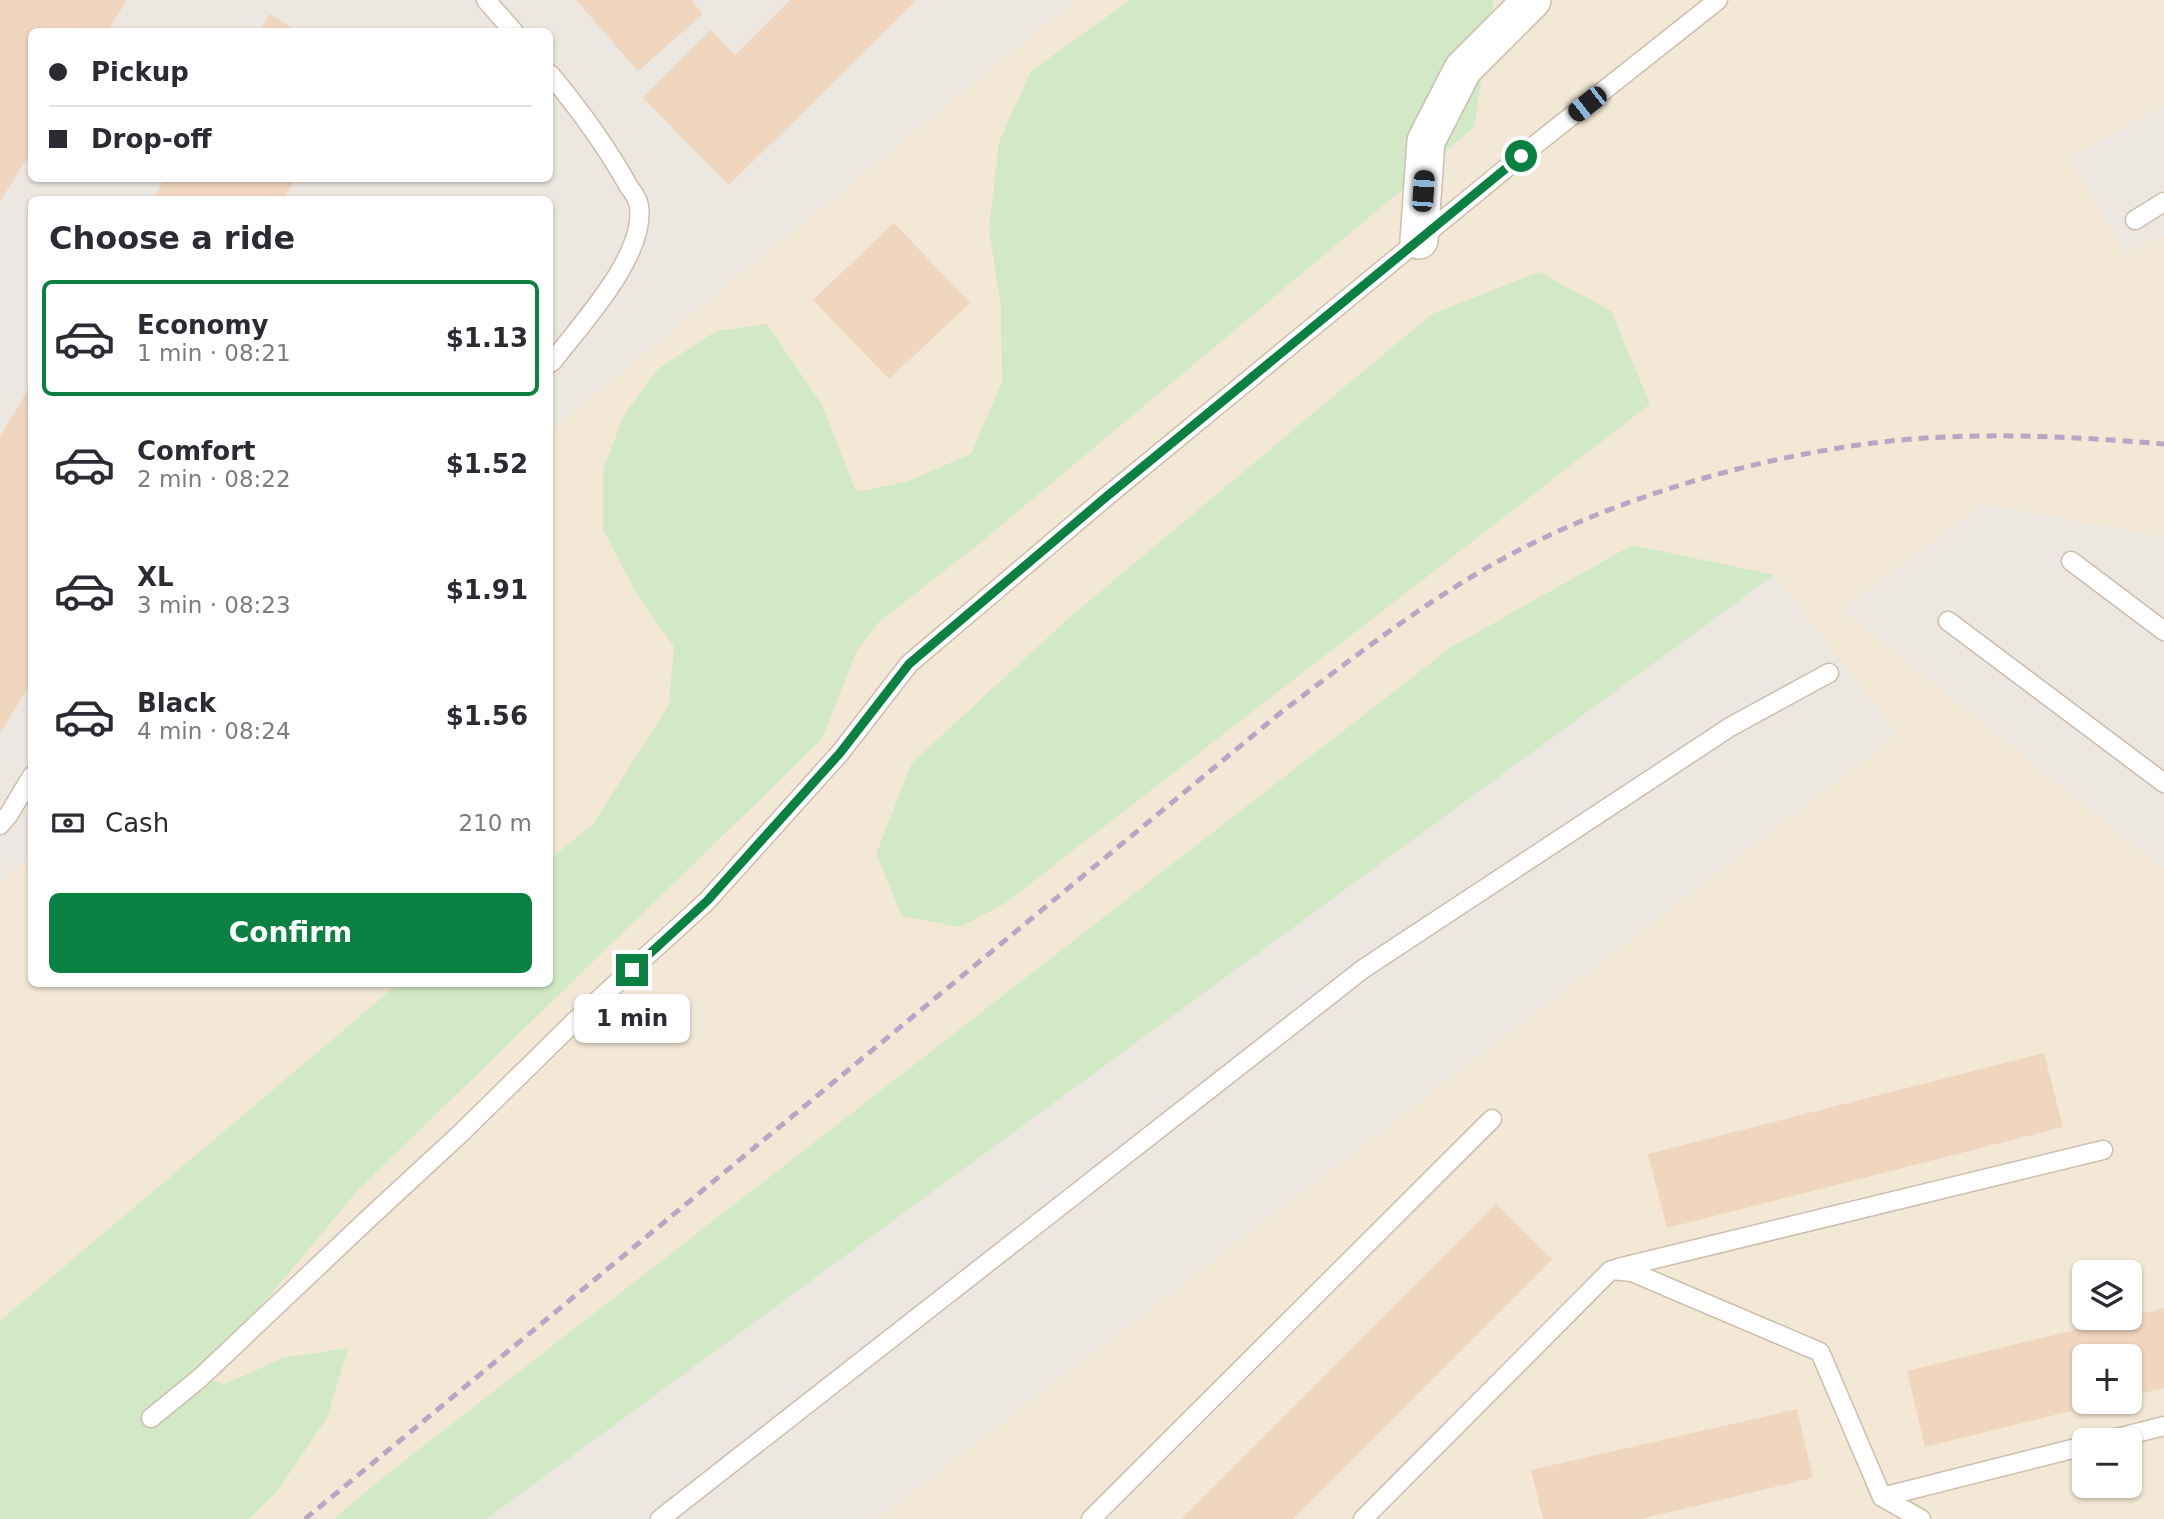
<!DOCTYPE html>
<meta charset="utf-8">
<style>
:root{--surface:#fff;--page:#f2f2f3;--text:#2b2b33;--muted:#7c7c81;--line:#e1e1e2;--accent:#0b8043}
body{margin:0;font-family:"DejaVu Sans",sans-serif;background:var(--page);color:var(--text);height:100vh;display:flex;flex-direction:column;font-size:26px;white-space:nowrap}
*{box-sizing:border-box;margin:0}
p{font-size:23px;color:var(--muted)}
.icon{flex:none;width:38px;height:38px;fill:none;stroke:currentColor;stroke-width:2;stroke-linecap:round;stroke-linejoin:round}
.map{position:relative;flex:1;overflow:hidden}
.sheet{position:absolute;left:28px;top:196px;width:525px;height:791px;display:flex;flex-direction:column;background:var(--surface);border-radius:10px;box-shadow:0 2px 5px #0004}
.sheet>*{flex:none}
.top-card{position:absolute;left:28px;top:28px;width:525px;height:154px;border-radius:10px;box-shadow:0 2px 5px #0004;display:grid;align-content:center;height:154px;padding:0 21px;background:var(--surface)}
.controls{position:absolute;left:2072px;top:1260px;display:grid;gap:14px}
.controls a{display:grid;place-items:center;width:70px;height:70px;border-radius:10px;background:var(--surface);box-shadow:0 2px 5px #0004;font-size:35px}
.end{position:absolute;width:32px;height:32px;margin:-16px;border:9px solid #0b8043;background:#fff;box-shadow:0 0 0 4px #fff}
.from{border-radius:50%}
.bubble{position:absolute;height:49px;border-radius:10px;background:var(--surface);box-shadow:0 2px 5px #0004;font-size:23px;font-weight:700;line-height:49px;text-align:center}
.car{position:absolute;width:21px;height:42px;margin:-21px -10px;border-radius:9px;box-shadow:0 0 5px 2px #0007;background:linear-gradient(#222 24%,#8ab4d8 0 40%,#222 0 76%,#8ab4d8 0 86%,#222 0)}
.top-card b{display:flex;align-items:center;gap:24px;height:66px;font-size:26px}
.top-card b+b{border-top:2px solid var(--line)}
.top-card i{width:18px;height:18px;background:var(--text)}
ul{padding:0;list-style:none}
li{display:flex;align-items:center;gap:21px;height:116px;margin:0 14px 10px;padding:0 7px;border:4px solid transparent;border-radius:10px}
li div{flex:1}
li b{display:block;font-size:26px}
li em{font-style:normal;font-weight:700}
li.current{border-color:var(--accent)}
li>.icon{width:63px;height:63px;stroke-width:1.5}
h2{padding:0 21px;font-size:32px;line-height:84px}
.pay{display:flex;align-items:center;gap:18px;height:77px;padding:0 21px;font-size:26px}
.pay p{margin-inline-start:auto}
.primary-button{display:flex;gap:14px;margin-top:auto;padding:14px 21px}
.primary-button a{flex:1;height:80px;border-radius:10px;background:var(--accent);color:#fff;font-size:28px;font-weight:700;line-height:80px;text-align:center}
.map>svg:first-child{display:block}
</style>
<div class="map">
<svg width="2164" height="1519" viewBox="0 0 2164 1519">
<rect width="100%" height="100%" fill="#fcf5e7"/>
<path fill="#f3e8d5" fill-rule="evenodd" d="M0,0H2164V1519H0ZM32,32H550V178H32ZM32,200H550V984H32ZM2084,1272H2130V1318H2084ZM2084,1356H2130V1402H2084ZM2084,1440H2130V1486H2084Z"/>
<g fill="#ece7e0" fill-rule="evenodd">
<path d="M0,0H1075L550,431V200H32V857L0,883ZM32,32H550V178H32Z"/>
<path d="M2164,105V235L2125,254L2071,157Z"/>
<path d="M1985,504L2164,537V869L1841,609Z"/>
<path d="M1774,575L1898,734L877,1519H486Z"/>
</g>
<g fill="#d1e9c5">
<path d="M1130,0H1494L1474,127L1403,189L979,544L880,621L856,652L822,739L357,1191L201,1378L225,1384L283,1358L348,1348L328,1416L276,1493L249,1519H0V1321L398,984H550V859L593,824L669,705L674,647L635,591L603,529V469L625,413L658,369L716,331L767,324L822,405L856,492L906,482L971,454L1002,382L1001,308L989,229L999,142L1031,71Z"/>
<path d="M1539,272L1611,311L1650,404L1004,904L960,927L902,916L876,854L912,763L1070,617L1432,314Z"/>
<path d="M1632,545L1774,575L486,1519H334L376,1483L1450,648Z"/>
</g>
<g fill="#f0d6bf">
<path d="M0,0H127L107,32H32V151L0,201Z"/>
<path d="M576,0H691L703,14L638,71Z"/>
<path d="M790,0H917L729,185L643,98L711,30L735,55Z"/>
<path d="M270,14L298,32H259Z"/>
<path d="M165,178H296L282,200H152Z"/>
<path d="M894,223L970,303L889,379L813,300Z"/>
<path d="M32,384V681L0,733V436Z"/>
<path d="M2044,1053L2063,1127L1667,1228L1648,1154Z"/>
<path d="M1496,1204L1552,1259L1293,1519H1182Z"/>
<path d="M2164,1308V1388L2130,1396V1356H2084V1402L2103,1403L1925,1447L1907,1371Z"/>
<path d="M1797,1409L1813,1478L1641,1519H1543L1531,1470Z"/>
</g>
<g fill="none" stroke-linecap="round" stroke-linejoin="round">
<g stroke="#cdbead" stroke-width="21">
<g id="service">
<path d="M486,0L514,32"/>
<path d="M550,74C579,109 607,147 629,187C633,192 638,200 639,206C646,255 582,323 553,361L550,363"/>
<path d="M2135,220L2164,202"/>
<path d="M2071,561L2164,631"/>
<path d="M1948,621L2164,783"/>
<path d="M0,825L9,814L32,776"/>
<path d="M1618,1268L2103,1150"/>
<path d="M151,1418L200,1378L368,1219L460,1134L575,1021L707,901L840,753L909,664L1106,497L1359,289L1521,156L1718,0"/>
<path d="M2109,1440L2164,1426"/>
<path d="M1882,1497L2084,1446"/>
<path d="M660,1519L1363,969L1730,727L1829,673"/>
<path d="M1091,1519L1492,1119"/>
<path d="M1363,1519L1611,1270L1632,1272L1820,1352L1882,1497L1921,1519"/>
</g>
</g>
<g stroke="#cdbead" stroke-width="40">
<path id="minor" d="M1419,240L1426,141L1463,69L1532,0"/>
</g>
<use href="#service" stroke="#fff" stroke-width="18"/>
<use href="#minor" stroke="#fff" stroke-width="37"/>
<path stroke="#b9a5c5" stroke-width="5" stroke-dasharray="10 7" stroke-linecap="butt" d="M305,1519L1279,714C1359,653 1439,590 1529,545C1634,493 1757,458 1873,443C1968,431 2069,436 2164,444"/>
</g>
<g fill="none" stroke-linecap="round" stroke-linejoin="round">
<path stroke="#0b8043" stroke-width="9" d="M632,970L707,901L840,753L909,664L1106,497L1521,156"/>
</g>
</svg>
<div class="controls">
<a><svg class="icon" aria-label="layers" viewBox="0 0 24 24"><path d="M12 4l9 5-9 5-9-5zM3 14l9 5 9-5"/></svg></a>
<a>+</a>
<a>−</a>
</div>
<i class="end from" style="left:1521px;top:156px"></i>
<i class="end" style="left:632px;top:970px"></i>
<div class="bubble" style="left:574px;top:994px;width:116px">1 min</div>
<i class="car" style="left:1587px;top:104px;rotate:232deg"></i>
<i class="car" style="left:1423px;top:191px;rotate:4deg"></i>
<div class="top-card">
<b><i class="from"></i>Pickup</b>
<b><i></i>Drop-off</b>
</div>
<section class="sheet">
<h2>Choose a ride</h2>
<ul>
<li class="current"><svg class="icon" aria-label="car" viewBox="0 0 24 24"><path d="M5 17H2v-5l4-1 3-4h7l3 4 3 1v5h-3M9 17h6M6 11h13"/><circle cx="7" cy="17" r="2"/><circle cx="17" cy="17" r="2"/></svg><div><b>Economy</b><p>1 min · 08:21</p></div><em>$1.13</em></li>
<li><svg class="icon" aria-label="car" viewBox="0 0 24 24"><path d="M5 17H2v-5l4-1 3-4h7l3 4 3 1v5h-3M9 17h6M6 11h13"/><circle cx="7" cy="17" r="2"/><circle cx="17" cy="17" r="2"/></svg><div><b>Comfort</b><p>2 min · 08:22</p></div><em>$1.52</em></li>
<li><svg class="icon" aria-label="car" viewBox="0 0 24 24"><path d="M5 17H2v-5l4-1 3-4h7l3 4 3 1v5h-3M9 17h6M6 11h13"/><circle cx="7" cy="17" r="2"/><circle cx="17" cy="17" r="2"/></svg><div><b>XL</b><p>3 min · 08:23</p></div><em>$1.91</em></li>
<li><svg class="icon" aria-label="car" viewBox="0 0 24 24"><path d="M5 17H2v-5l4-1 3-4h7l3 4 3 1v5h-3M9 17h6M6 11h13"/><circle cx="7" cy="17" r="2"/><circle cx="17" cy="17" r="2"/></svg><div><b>Black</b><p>4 min · 08:24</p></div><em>$1.56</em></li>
</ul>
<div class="pay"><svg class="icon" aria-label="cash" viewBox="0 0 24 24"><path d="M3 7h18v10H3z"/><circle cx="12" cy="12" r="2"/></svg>Cash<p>210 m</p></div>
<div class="primary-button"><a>Confirm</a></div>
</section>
</div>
